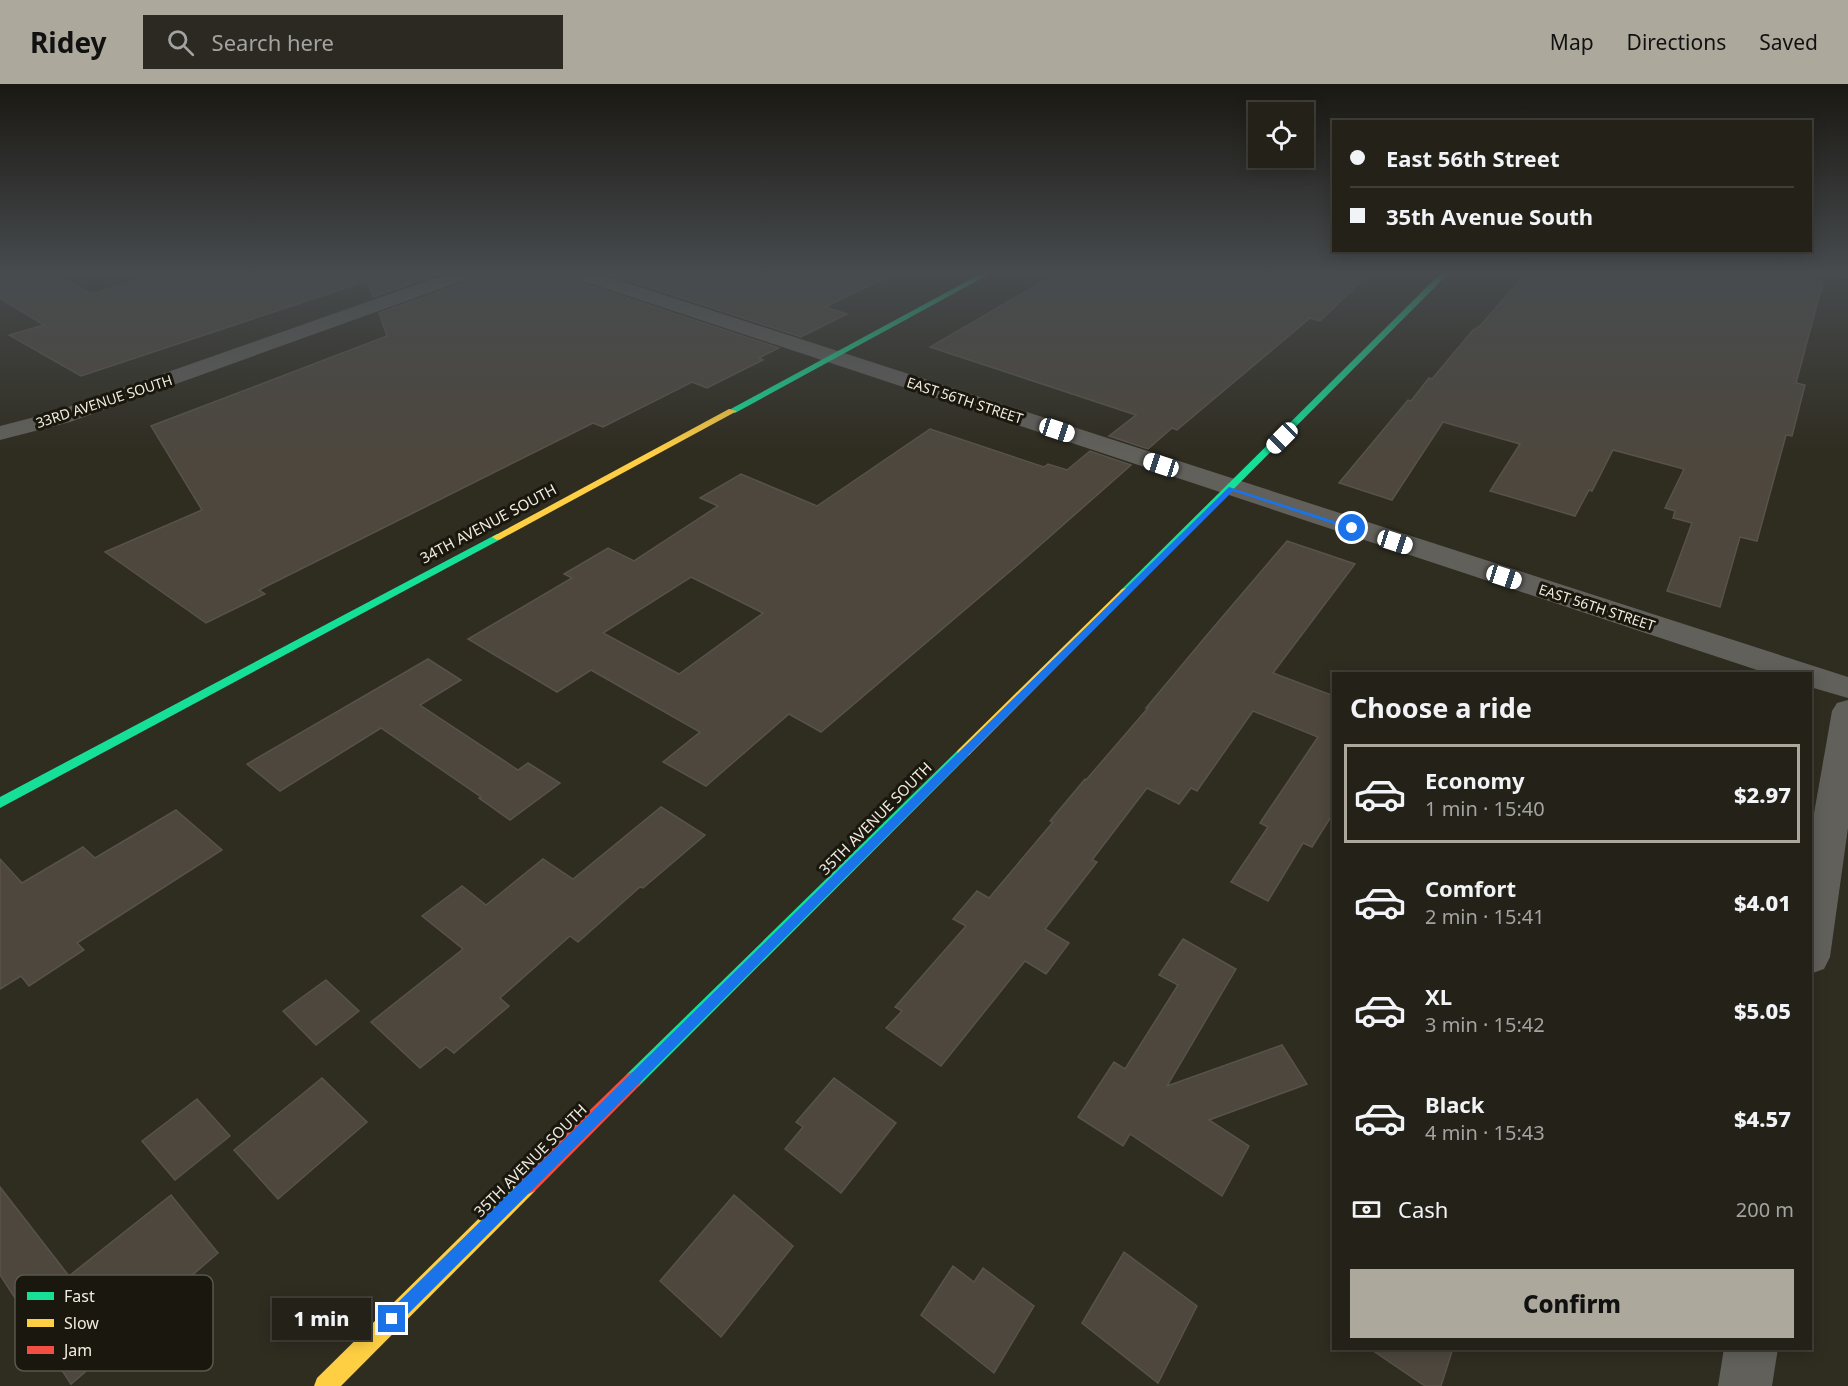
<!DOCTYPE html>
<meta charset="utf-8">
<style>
:root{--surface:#232118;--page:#2b2921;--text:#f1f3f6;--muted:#a3a3a2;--line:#403e37;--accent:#aca99c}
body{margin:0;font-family:"Noto Sans",sans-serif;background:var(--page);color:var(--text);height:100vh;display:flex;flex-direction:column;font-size:22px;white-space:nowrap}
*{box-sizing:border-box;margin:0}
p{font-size:20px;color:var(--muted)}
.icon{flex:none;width:33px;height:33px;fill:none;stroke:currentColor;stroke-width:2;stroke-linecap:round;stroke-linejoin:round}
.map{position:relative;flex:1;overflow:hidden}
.details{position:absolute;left:1332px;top:588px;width:480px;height:678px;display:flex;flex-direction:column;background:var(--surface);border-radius:0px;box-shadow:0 3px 15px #0003,0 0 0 2px var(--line)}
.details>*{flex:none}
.top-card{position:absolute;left:1332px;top:36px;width:480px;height:132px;border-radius:0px;box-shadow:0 3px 15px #0003,0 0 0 2px var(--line);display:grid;align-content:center;height:132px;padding:0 18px;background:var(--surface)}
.tools{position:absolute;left:1248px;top:18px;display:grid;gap:12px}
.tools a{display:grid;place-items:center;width:66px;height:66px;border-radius:0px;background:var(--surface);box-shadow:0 3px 15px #0003,0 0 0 2px var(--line);font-size:30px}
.end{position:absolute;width:27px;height:27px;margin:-14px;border:8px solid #1a73e8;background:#fff;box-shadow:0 0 0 3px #fff}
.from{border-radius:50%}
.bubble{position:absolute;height:42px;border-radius:0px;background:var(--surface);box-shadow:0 3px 15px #0003,0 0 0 2px var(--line);font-size:20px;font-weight:800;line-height:42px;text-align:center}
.car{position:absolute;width:18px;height:36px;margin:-18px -9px;border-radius:8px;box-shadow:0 0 4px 2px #0007;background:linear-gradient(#fff 24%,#345 0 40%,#fff 0 76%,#345 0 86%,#fff 0)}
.top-card b{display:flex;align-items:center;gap:21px;height:57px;font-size:22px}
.top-card b+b{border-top:2px solid var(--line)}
.top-card i{width:15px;height:15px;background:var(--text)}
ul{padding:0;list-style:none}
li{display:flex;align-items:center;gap:18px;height:99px;margin:0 12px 9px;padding:0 6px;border:3px solid transparent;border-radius:0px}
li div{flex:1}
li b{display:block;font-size:22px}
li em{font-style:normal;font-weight:800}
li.current{border-color:var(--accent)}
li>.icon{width:54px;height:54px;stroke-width:1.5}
h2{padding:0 18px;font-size:27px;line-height:72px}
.pay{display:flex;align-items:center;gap:15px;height:66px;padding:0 18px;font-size:22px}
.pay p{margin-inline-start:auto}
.button{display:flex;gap:12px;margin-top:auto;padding:12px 18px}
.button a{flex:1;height:69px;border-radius:0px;background:var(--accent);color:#111;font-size:24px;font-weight:800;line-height:69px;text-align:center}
header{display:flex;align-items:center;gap:36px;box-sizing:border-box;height:84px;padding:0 30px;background:var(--accent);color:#111}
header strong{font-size:28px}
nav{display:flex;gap:33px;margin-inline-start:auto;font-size:21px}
.search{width:420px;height:54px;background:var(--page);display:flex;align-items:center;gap:15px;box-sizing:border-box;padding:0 21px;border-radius:0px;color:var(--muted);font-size:22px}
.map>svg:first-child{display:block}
</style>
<header>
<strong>Ridey</strong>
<div class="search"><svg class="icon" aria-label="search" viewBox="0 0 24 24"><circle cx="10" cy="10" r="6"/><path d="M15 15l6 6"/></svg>Search here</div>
<nav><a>Map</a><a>Directions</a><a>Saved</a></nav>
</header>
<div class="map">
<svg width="1848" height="1302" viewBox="0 0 1848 1302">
<rect width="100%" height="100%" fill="#2f2c20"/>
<g fill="#4d473e" stroke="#58534a" stroke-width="1.5" fill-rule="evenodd">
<path d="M35,187H47L92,210L169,187H447L373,213L367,197L81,292L9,251L44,241L0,214V197Z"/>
<path d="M483,187H561L564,193L779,264L759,274L763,276L707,304L692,298L603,343L593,339L259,506L265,510L206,539L105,468L202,426L151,342L387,252L379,229L480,193Z"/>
<path d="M599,187H899L825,223L847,230L801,253Z"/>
<path d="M1061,187H1372L1320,237L1310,234L1177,346L1172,344L1148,365L1109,352L1136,331L930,263Z"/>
<path d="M1528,187H1766L1823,198L1796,299L1805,301L1792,352L1786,351L1757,457L1740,453L1720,523L1667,507L1692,439L1673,434L1675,427L1665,424L1684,385L1613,366L1592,407L1589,406L1575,432L1490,407L1520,360L1443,338L1392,416L1339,399L1408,316L1411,317L1429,294L1432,295L1473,246L1480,242Z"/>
<path d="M930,345L1044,383L1048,380L1067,386L1090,367L1131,381L1021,478L821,648L789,630L706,702L663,678L700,648L591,586L557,608L468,555L572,494L564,490L608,464L634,477L718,422L700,414L741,390L817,422ZM691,493L763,529L679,590L603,549Z"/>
<path d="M1287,457L1355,480L1273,589L1334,612V728L1312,763L1303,759L1268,817L1231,798L1268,743L1260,739L1318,653L1253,627L1197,707L1191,704L1179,720L1147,704L1092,776L1097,778L1045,845L1069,859L1046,890L1025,877L941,982L886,944L902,927L895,923L966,842L953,835L977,807L989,814L1053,738L1050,737L1085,695L1086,696L1148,624H1146L1207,551Z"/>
<path d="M428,575L461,596L420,621L518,686L528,679L560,699L510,736L479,714L481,713L381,644L280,707L247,680Z"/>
<path d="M661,723L705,751L643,804L640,803L578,858L570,852L500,914L509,922L454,969L446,963L420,984L371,938L463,865L422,832L462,802L486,821L543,775L573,795Z"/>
<path d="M176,726L222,766L77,859L84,866L29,902L21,892L0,905V775L22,799L83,763L95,774Z"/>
<path d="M1183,855L1236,885L1167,1002L1282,961L1307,1000L1209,1036L1249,1062L1222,1112L1130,1050L1123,1062L1078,1033L1114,978L1125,985L1178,901L1159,891Z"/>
<path d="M326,896L359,927L316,961L283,927Z"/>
<path d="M322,994L367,1038L278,1115L234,1066Z"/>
<path d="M834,994L896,1039L841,1109L785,1065L803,1043L796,1038Z"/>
<path d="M197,1015L230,1052L175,1096L142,1057Z"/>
<path d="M0,1103L69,1192L171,1111L218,1169L176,1205L178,1208L71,1300L0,1191Z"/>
<path d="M734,1111L793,1162L721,1253L660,1197Z"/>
<path d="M1124,1168L1197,1222L1158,1299L1082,1239Z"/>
<path d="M953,1182L974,1198L983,1184L1034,1222L994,1289L921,1231Z"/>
<path d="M1369,1264H1453L1441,1302H1425Z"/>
</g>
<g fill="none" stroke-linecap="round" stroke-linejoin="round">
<g fill="#61605b" fill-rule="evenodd">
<path d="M455,187H481L479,191L70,338L0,356V342L54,328Z"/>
<path d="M563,187H590L1848,593V614L1810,603V590H1769L565,191Z"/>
<path d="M1830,187H1848V194L1832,191Z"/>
<path d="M1848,616V744L1830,873L1824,885L1810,890V752L1832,627L1837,619Z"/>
<path d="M1724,1264H1778L1772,1302H1718Z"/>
</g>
<g fill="#16e098" fill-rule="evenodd">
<path d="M986,187H995L735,329L727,327Z"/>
<path d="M1443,187H1451L1130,509H1122L1120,507L1122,505Z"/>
<path d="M497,450L501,451V455L0,724V713Z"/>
<path d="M964,663L971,668L969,671L639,1002L633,1004L627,1002L624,996L627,990L959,665Z"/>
</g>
<g fill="#ffcf43" fill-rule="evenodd">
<path d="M729,325L737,327L501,455L497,456L492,453Z"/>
<path d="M1126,504L1130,505L1132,507L1130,509L969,671H959L957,668L959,665L1122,505Z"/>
<path d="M528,1090L535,1093L538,1100L535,1107L341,1302H314L317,1294L521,1093Z"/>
</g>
<path fill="#f24e42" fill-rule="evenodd" d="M633,988L639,990L642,996L639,1002L535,1107L528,1110L521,1107L518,1100L521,1093L627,990Z"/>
</g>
<linearGradient id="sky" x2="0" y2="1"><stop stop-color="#1a1812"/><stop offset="0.51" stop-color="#474b4e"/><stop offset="1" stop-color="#474b4e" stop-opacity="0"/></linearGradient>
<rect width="1848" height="370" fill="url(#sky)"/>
<path fill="#1a73e8" d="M1229,403L1356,444L1349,445L1233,407L397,1241L392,1243L386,1241L384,1235L386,1230Z"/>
<g text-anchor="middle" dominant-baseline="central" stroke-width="6" stroke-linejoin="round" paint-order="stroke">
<g font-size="14" fill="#f0ecdf" stroke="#1a170e">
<text transform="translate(965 316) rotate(18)">EAST 56TH STREET</text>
<text transform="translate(104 317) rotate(-18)">33RD AVENUE SOUTH</text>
<text transform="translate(1597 523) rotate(18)">EAST 56TH STREET</text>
</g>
<g font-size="15" fill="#f0ecdf" stroke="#1a170e">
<text transform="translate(488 439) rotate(-28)">34TH AVENUE SOUTH</text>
<text transform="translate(875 734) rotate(-45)">35TH AVENUE SOUTH</text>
<text transform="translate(530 1076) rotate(-45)">35TH AVENUE SOUTH</text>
</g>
</g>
<rect x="15" y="1191" width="198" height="96" rx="9" fill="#1a170e" stroke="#5a574d" stroke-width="1.5"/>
<rect x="27" y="1208" width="27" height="8" fill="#16e098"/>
<rect x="27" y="1235" width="27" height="8" fill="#ffcf43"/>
<rect x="27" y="1262" width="27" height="8" fill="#f24e42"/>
<g font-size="16" fill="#f0ecdf">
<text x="64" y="1218">Fast</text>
<text x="64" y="1245">Slow</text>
<text x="64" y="1272">Jam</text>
</g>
</svg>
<div class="tools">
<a><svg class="icon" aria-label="locate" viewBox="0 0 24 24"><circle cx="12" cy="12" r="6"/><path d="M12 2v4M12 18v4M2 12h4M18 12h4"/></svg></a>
</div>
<i class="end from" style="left:1352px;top:444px"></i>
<i class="end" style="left:392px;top:1235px"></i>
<div class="bubble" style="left:272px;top:1214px;width:99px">1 min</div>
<i class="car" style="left:1057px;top:346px;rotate:108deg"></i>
<i class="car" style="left:1282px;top:354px;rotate:225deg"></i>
<i class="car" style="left:1161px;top:381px;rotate:288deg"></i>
<i class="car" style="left:1395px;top:458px;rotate:108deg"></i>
<i class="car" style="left:1504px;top:493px;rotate:108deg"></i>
<div class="top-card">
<b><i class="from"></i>East 56th Street</b>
<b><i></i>35th Avenue South</b>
</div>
<section class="details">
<h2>Choose a ride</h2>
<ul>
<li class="current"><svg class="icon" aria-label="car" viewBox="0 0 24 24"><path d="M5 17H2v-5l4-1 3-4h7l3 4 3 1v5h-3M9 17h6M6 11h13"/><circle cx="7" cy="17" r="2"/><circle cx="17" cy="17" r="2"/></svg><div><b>Economy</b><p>1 min · 15:40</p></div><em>$2.97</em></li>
<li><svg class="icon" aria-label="car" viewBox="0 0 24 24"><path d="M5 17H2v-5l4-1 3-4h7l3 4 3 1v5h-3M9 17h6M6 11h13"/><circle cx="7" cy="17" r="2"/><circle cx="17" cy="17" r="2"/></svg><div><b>Comfort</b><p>2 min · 15:41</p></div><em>$4.01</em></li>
<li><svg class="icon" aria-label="car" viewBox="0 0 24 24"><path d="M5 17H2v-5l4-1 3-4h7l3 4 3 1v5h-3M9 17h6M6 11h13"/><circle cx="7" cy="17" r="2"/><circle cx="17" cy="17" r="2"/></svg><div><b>XL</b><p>3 min · 15:42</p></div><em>$5.05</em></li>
<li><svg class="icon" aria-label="car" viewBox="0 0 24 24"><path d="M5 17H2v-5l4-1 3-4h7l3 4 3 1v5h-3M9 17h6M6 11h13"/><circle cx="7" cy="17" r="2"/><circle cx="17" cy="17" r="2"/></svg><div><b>Black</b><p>4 min · 15:43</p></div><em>$4.57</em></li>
</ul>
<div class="pay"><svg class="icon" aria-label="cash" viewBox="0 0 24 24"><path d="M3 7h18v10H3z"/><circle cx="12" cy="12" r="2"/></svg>Cash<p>200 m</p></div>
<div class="button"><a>Confirm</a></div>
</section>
</div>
